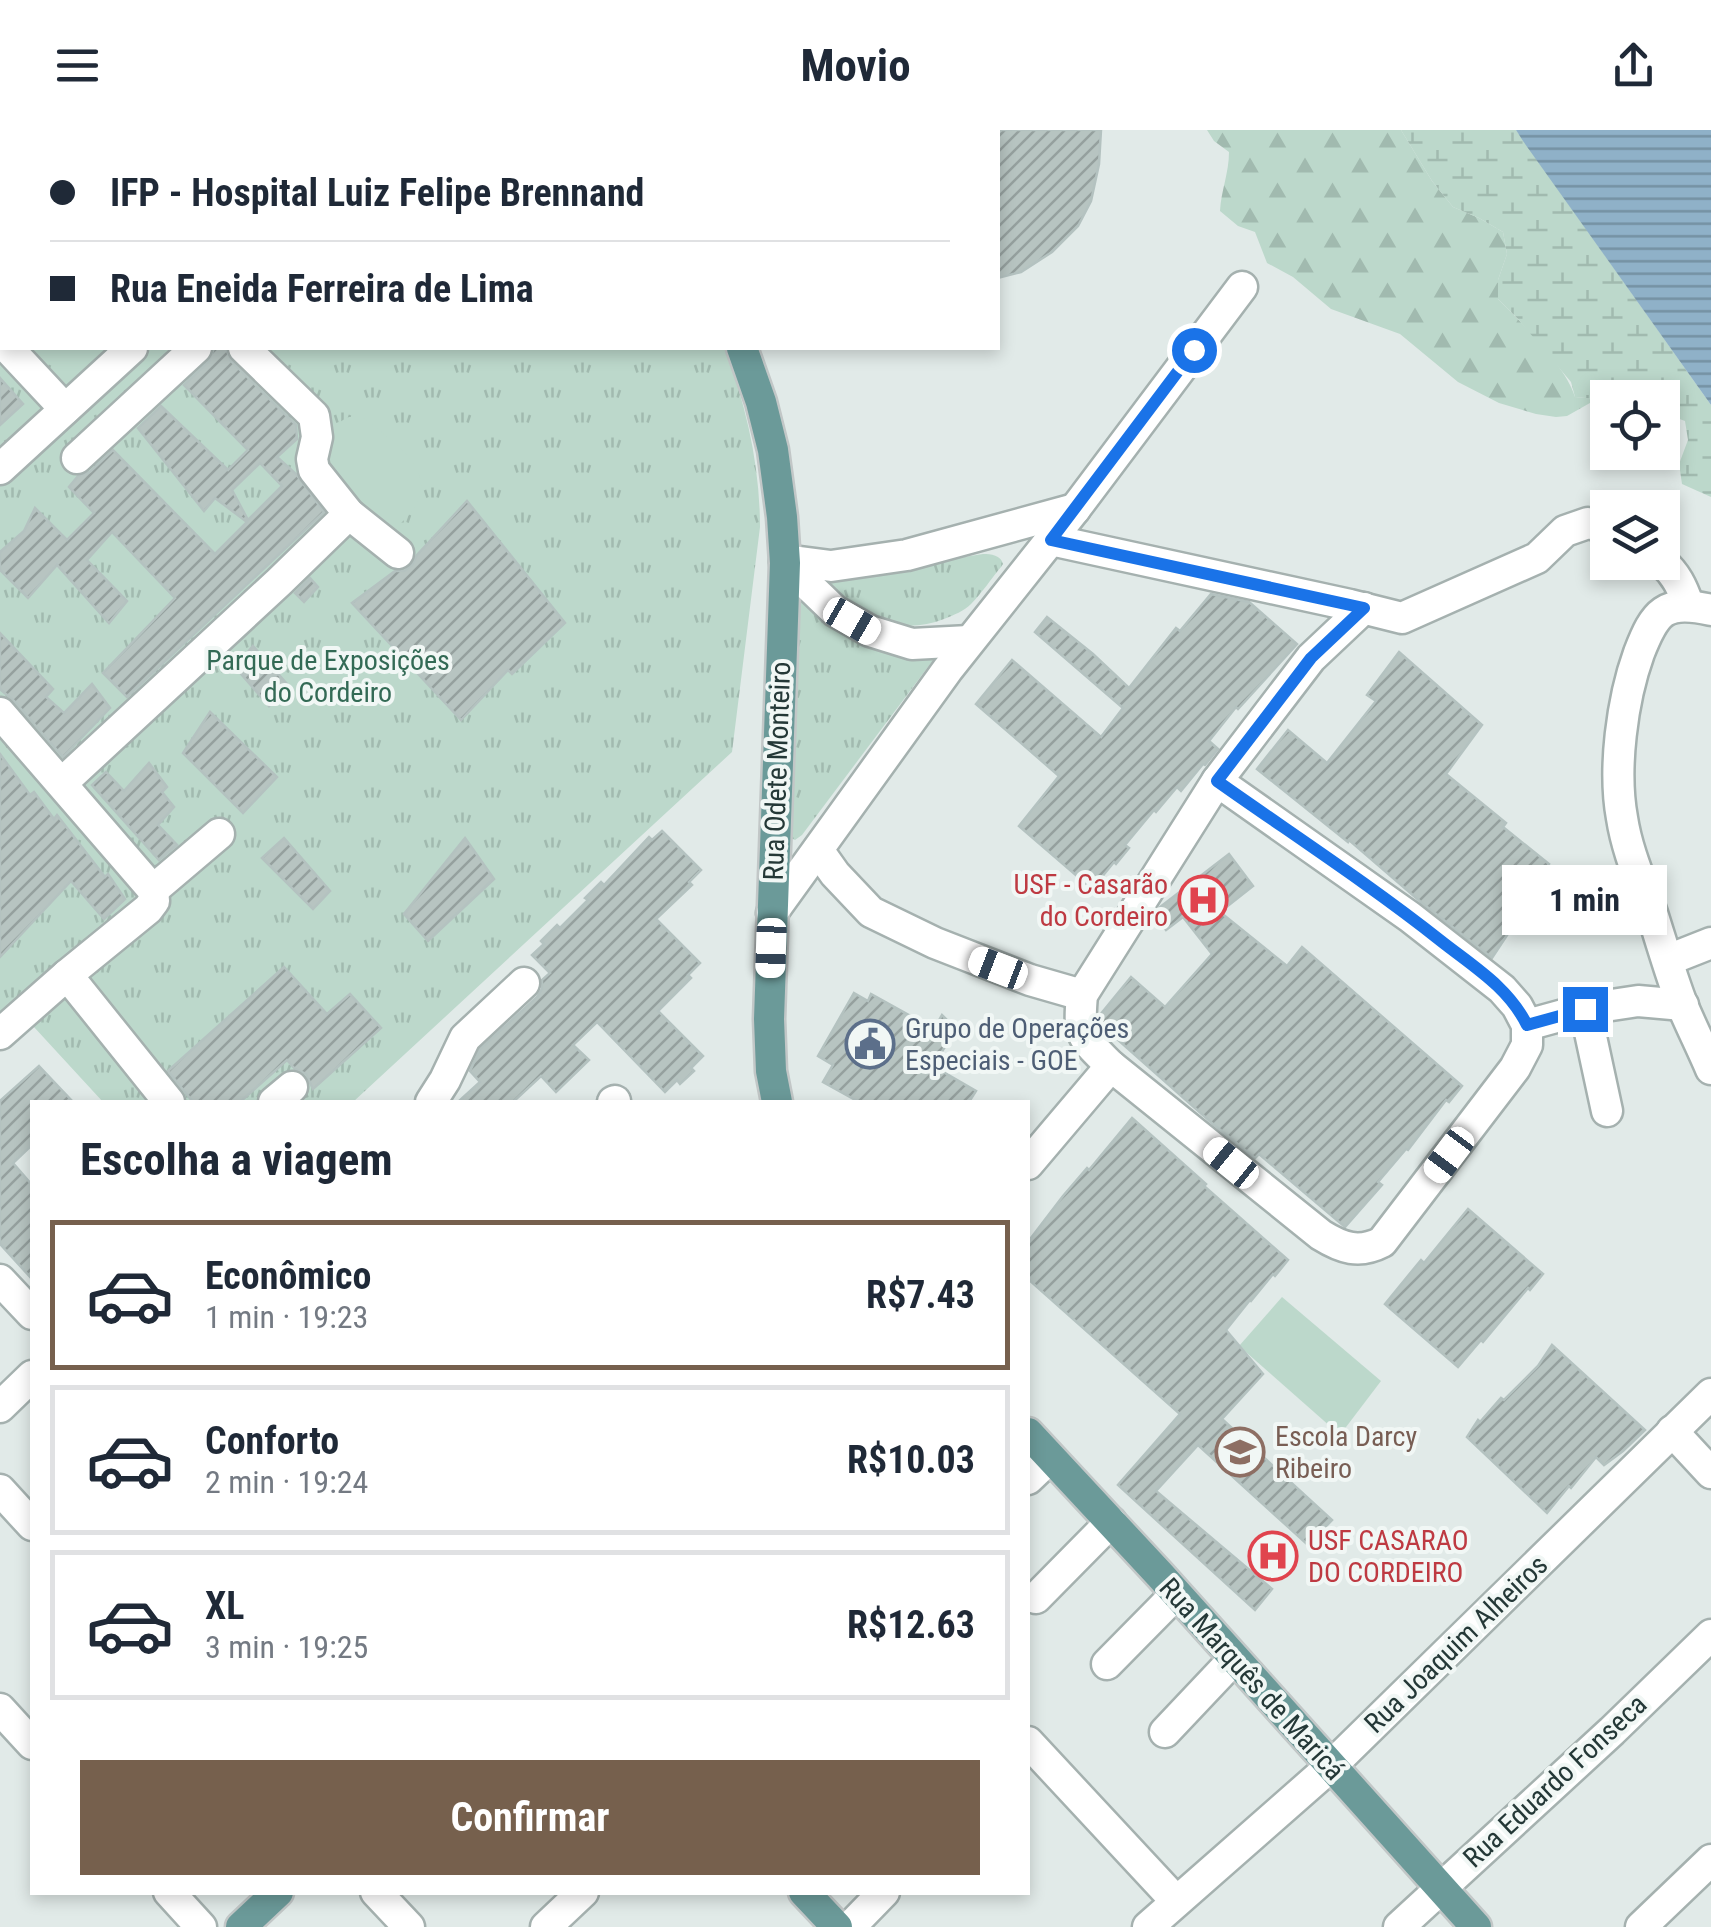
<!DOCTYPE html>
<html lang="pt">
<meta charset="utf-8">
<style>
:root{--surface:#fff;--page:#f6f6f7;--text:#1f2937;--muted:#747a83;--line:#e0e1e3;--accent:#76604d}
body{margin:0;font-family:"Roboto Condensed",sans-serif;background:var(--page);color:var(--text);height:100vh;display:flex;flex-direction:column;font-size:38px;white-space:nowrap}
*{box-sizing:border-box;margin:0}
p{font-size:32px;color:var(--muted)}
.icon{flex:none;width:55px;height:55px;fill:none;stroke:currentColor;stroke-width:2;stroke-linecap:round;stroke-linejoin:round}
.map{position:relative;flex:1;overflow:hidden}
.panel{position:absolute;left:30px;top:970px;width:1000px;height:795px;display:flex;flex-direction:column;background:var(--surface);border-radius:0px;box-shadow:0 5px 15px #0003}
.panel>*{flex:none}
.top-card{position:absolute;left:0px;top:0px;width:1000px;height:220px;box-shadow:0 5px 15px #0003;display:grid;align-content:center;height:220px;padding:0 50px;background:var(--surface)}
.fabs{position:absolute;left:1590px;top:250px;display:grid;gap:20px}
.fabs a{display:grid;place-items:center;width:90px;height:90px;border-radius:0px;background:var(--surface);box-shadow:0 5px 15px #0003;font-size:50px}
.end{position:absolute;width:45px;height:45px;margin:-22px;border:12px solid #1a73e8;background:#fff;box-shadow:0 0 0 5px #fff}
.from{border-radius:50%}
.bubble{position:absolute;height:70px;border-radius:0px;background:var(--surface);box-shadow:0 5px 15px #0003;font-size:32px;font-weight:700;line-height:70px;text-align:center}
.car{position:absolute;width:30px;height:60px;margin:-30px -15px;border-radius:12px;box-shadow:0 0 8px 2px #0007;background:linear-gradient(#fff 24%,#345 0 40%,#fff 0 76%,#345 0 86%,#fff 0)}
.top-card b{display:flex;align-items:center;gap:35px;height:95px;font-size:38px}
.top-card b+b{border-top:2px solid var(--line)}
.top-card i{width:25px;height:25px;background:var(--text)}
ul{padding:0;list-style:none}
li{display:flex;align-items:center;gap:30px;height:150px;margin:0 20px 15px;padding:0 30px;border:5px solid var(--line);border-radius:0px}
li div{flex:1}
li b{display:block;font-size:38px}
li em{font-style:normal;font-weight:700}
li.active{border-color:var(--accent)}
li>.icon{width:90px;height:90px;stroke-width:1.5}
h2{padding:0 50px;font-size:45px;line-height:120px}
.cta{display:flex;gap:20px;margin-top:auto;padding:20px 50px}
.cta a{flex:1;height:115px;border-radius:0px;background:var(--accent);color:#fff;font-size:40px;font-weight:700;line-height:115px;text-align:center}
header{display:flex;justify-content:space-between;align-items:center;height:130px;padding:0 50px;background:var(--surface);font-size:45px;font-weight:700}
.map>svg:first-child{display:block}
</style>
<header><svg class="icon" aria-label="menu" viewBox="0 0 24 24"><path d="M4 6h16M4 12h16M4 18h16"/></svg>Movio<svg class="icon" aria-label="share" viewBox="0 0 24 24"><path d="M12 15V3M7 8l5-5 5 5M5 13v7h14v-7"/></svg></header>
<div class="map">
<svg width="1711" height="1797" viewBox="0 0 1711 1797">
<defs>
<pattern id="grass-tufts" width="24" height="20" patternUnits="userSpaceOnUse" patternTransform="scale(2.5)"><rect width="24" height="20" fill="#bcd8cb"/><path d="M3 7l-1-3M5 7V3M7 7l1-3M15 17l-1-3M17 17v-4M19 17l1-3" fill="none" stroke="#a1baaf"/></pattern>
<pattern id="forest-firs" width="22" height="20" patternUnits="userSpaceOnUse" patternTransform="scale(2.5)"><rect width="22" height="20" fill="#bcd8cb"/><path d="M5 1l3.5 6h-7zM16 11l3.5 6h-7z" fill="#a1baaf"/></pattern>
<pattern id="wetland-marsh" width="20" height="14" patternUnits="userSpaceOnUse" patternTransform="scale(2.5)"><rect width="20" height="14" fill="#bcd8cb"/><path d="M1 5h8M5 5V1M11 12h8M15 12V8" fill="none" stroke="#a1baaf"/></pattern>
<pattern id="water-rules" width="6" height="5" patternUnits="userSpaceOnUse" patternTransform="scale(2.5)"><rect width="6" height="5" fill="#8fb1c8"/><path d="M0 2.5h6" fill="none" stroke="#7591a3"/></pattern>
<pattern id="building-hatch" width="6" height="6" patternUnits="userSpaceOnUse" patternTransform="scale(2.5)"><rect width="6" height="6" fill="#b7c4c1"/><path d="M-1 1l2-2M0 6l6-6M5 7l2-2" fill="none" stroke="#95a09e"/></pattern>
</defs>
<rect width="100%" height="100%" fill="#e1eae8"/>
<g fill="url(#grass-tufts)">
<path d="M0,0H558L561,2H2V218H725C746,276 760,335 760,397L732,622L353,972H103L22,884H0Z"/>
<path d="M983,424C991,424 1001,425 1003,434L1001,437C991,449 982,463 971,474C964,481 954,485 944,489C899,507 857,487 827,452L830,448Z"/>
<path d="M795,462C811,476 826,493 844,504C871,521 906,521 937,525L802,705L795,710L789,707Z"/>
</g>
<path fill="url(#forest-firs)" d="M1207,0H1401L1432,51L1453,77L1479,88L1503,102L1507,124L1498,150V169C1521,192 1566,236 1575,267L1597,269L1567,286L1556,287L1536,284L1499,273L1458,252L1400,204L1331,179L1293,147L1267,133L1255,102L1238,96L1220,81C1221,61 1229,43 1229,22L1214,11Z"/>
<path fill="url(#wetland-marsh)" d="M1401,0H1516L1711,275V367L1682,354L1679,334L1688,310L1685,291L1663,283L1662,268L1636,267L1628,263L1597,269L1575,267L1571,252L1518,189L1498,169V150L1507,124L1503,102L1479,88L1453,77L1432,51Z"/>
<g fill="#bcd8cb">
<path d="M349,287H362C399,316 450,348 401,393H378C358,370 321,345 329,311C331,300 338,291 349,287Z"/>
<path d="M1282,1167L1381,1251L1340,1305L1239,1216Z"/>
</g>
<path fill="url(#water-rules)" d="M1516,0H1711V275L1523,11Z"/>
<g fill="url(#building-hatch)" stroke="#b4c2c0" stroke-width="2.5" fill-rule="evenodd">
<path d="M998,0H1101L1099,34L1091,71L1078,96L1052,122L1021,142L998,148Z"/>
<path d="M214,218H226L231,231L296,295L297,309L277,327L296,344L324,382L127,567L103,543L175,468L112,402L87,430L127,471L109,493L57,435L28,468L0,440V422L24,401L35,378L67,410L94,383L69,357L78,346L90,342L113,320L215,424L247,392L215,368L204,381L138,298L161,276L228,340L248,320L184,255L209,231ZM260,333L282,356L248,390L232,360Z"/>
<path d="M0,248L23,274L0,295Z"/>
<path d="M467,371L565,493L512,544L508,540L461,590L352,473L395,441H404L412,435L417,425Z"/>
<path d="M310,448L318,457L304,472L295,463Z"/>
<path d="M1211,464L1249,472L1297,514L1238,579L1236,577L1209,611L1218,619L1205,635L1203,634L1181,661L1177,657L1156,682L1154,680L1125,715L1129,718L1116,734L1114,732L1092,759L1019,696L1059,646L976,574L1012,530L1101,607L1123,578L1035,502L1047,487L1093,524L1129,558L1176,498L1180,501Z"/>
<path d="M0,503L53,559L46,567L64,583L92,554L110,578L63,627L14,571L0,559Z"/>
<path d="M253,516L288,555L269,576L235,537Z"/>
<path d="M1399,522L1482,595L1446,644L1506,693L1503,697L1549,734L1514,788L1517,790L1492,828L1422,773L1349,710L1348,712L1257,639L1288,600L1327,633L1376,571L1367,565Z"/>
<path d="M210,582L277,647L243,683L183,623Z"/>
<path d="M0,624L30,665L34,662L54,689L57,685L105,747L108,744L125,769L104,789L71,751L0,827Z"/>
<path d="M149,633L167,657L162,662L174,677L158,695L177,715L159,730L92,655L106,642L124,661Z"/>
<path d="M662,701L701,740L689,752L692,755L656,789L700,833L688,845L691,848L658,881L703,926L691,938L694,941L680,954L677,950L665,962L597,892L573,915L589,930L556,962L541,946L513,972H458L480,952L470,941L480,919L537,867L542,859V850L550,843L532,825L544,814L541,811L557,795L560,798L588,770L585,768L601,752L604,755L649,707L652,710Z"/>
<path d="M284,708L330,761L313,779L262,728Z"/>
<path d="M465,708L494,749L428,811L404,784Z"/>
<path d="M1229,724L1253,756L1220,782L1287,836L1302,817L1462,956L1449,972L1446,970L1408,1020L1406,1019L1378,1052L1382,1055L1345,1097L1259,1024L1255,1028L1213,994L1100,894V885L1131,847L1165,877L1212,824L1183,787L1166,800L1154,785L1159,778Z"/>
<path d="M284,837L327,884L350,864L381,898L313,959L306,944L295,939L287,930L240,972H193L168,941Z"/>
<path d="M854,863L868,871L871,864L934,899L942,885L956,899L933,936L976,961L969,972H859L823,952L833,935L818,926Z"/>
<path d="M39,936L73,972H32V1015L13,1033L32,1055V1149L0,1114V971Z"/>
<path d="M1132,988L1206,1054L1204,1056L1288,1130L1275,1146L1273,1144L1251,1171L1250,1170L1226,1200L1263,1244L1222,1289L1332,1390L1308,1415L1198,1315L1156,1361L1272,1459L1255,1480L1118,1355L1180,1284L1028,1149V1112L1063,1066L1087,1038L1089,1040Z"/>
<path d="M1468,1079L1543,1144L1530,1160L1528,1158L1483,1212L1481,1210L1458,1237L1385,1174L1421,1130L1424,1133Z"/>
<path d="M1552,1215L1645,1300L1623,1321L1604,1335L1596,1327L1571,1358L1569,1356L1547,1383L1467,1307L1478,1290L1480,1292L1501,1268L1504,1270L1538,1236Z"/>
</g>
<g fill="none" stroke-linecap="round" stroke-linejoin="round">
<g stroke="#a5b1af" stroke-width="35">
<g id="minor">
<path d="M99,2L102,0"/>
<path d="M363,2L366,0"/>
<path d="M0,94L2,92"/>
<path d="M8,218L65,279"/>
<path d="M244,218L314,286L317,307L312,329L314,340L349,384L398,423"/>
<path d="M77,328L196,218"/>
<path d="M0,339L132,218"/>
<path d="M1051,410L1350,475L1402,488L1537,428L1565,401L1588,393L1608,398"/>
<path d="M785,430L831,436L907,425L1075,379"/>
<path d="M1662,432C1676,444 1682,457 1688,474"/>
<path d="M785,433L835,481L870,501L912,514L969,511"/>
<path d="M1711,480C1664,469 1655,482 1639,523C1622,570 1613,639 1622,688C1627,721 1641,752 1652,783C1662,814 1671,846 1683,877C1692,898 1702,918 1711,939"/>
<path d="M0,583L153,760L154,771L148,779L67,845L0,904"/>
<path d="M1217,651L1410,787L1502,859L1517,876L1527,895V915L1515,938L1382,1112C1359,1124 1342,1118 1321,1105L1111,936C1082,907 1078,907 1082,865Z"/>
<path d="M1217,651L1311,528L1364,478"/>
<path d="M62,653L279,452L349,384"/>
<path d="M818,720L835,744L871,782L935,813L1030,850L1082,865"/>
<path d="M153,760L219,704"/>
<path d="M772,783L948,539L1075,379L1242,157"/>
<path d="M1668,830L1711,813"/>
<path d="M67,845L169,972"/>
<path d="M1585,879L1607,981"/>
<path d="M1527,895L1585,879L1638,871L1683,875"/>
<path d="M274,972L292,957"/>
<path d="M431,972L445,950L465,908L524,853"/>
<path d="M613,972L615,971"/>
<path d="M1028,1034L1111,936"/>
<path d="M0,1150L32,1184"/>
<path d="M0,1277L32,1246"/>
<path d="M1672,1301L1711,1343"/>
<path d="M1028,1349L1050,1328"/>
<path d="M0,1360L32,1395"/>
<path d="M1036,1468L1111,1392"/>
<path d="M1107,1534L1176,1464"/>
<path d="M0,1579L32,1614"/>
<path d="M1165,1602L1234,1529"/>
<path d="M1028,1612L1176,1771"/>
<path d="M169,1762L201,1797"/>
<path d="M376,1762L409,1797"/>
<path d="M546,1797L583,1762"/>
<path d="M850,1797L884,1762"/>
<path d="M1148,1797L1330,1637L1711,1264"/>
<path d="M1399,1797L1612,1601L1711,1505"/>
<path d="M1641,1797L1711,1730"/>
</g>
</g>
<g stroke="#c2c7c7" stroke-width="35">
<g id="major">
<path d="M580,0L582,2"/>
<path d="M742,218L761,272L773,320L782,387L785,433L769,889L771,941L777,972"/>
<path d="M1028,1303L1160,1445L1476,1797"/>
<path d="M804,1762L837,1797"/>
<path d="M241,1797L278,1762"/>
</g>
</g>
<use href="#minor" stroke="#fff" stroke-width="30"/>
<use href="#major" stroke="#6b9a99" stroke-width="30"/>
</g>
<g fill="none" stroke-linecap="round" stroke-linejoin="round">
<path stroke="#1a73e8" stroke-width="12" d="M1194,220L1051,410L1364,478L1311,528L1217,651C1292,704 1369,754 1441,811C1474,837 1508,857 1527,895L1585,879"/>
</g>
<defs>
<g id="hospital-ring" transform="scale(2.5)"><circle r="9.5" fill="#f1f7f5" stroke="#e0444e" stroke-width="1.5"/><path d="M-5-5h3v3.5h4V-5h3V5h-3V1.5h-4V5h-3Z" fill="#e0444e"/></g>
<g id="civic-ring" transform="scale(2.5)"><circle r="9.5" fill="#f1f7f5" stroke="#5c6f8a" stroke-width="1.5"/><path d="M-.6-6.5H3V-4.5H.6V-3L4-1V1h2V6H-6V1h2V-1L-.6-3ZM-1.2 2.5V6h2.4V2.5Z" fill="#5c6f8a"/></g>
<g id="school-ring" transform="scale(2.5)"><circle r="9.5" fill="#f1f7f5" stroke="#8d6e63" stroke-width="1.5"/><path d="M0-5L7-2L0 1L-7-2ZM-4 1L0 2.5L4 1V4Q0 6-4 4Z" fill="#8d6e63"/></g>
</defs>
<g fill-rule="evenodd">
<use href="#hospital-ring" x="1203" y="770"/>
<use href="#civic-ring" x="870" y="914"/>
<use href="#school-ring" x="1240" y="1322"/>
<use href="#hospital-ring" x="1273" y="1426"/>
</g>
<g text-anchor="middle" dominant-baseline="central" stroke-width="8" stroke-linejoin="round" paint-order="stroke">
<g font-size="28" fill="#336a55" stroke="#f1f7f5">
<text x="328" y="530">Parque de Exposições<tspan x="328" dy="32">do Cordeiro</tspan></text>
</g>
<g font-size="28" fill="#243837" stroke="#f1f7f5">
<text transform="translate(777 641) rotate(-88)">Rua Odete Monteiro</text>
<text transform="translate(1456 1514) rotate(-44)">Rua Joaquim Alheiros</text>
<text transform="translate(1252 1549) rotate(48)">Rua Marquês de Maricá</text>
<text transform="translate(1555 1651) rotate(-43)">Rua Eduardo Fonseca</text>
</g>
<g font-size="28" fill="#be3a42" stroke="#f1f7f5" text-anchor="end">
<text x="1168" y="754">USF - Casarão<tspan x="1168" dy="32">do Cordeiro</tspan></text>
<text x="1308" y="1410" text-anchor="start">USF CASARAO<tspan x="1308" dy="32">DO CORDEIRO</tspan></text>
</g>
<g font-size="28" fill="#4e5e75" stroke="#f1f7f5" text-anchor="start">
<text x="905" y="898">Grupo de Operações<tspan x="905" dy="32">Especiais - GOE</tspan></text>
</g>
<g font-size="28" fill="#785e54" stroke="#f1f7f5" text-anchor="start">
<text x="1275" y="1306">Escola Darcy<tspan x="1275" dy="32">Ribeiro</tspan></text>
</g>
</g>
</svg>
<div class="fabs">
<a><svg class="icon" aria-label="locate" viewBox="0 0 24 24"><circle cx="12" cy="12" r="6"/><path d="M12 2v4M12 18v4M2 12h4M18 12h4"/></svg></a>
<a><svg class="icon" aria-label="layers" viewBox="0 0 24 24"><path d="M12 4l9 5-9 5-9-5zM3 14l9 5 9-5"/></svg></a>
</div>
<i class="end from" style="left:1194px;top:220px"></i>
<i class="end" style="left:1585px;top:879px"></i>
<div class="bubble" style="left:1502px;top:735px;width:165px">1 min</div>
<i class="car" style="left:852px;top:491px;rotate:120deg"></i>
<i class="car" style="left:771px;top:818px;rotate:182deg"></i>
<i class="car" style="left:998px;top:838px;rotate:291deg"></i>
<i class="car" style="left:1449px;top:1025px;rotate:217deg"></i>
<i class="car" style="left:1231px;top:1033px;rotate:309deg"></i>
<div class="top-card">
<b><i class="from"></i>IFP - Hospital Luiz Felipe Brennand</b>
<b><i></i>Rua Eneida Ferreira de Lima</b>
</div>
<section class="panel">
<h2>Escolha a viagem</h2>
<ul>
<li class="active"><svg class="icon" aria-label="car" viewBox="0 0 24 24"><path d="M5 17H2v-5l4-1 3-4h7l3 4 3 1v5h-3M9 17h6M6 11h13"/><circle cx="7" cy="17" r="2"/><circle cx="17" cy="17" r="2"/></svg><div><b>Econômico</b><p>1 min · 19:23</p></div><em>R$7.43</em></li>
<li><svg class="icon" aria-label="car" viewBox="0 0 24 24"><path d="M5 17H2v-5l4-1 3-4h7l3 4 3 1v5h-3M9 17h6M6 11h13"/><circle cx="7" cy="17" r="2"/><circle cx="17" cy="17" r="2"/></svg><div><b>Conforto</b><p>2 min · 19:24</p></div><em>R$10.03</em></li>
<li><svg class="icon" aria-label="car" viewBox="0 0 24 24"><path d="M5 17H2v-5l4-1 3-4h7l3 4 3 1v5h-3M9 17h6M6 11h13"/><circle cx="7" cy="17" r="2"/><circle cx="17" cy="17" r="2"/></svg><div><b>XL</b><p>3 min · 19:25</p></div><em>R$12.63</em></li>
</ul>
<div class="cta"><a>Confirmar</a></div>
</section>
</div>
